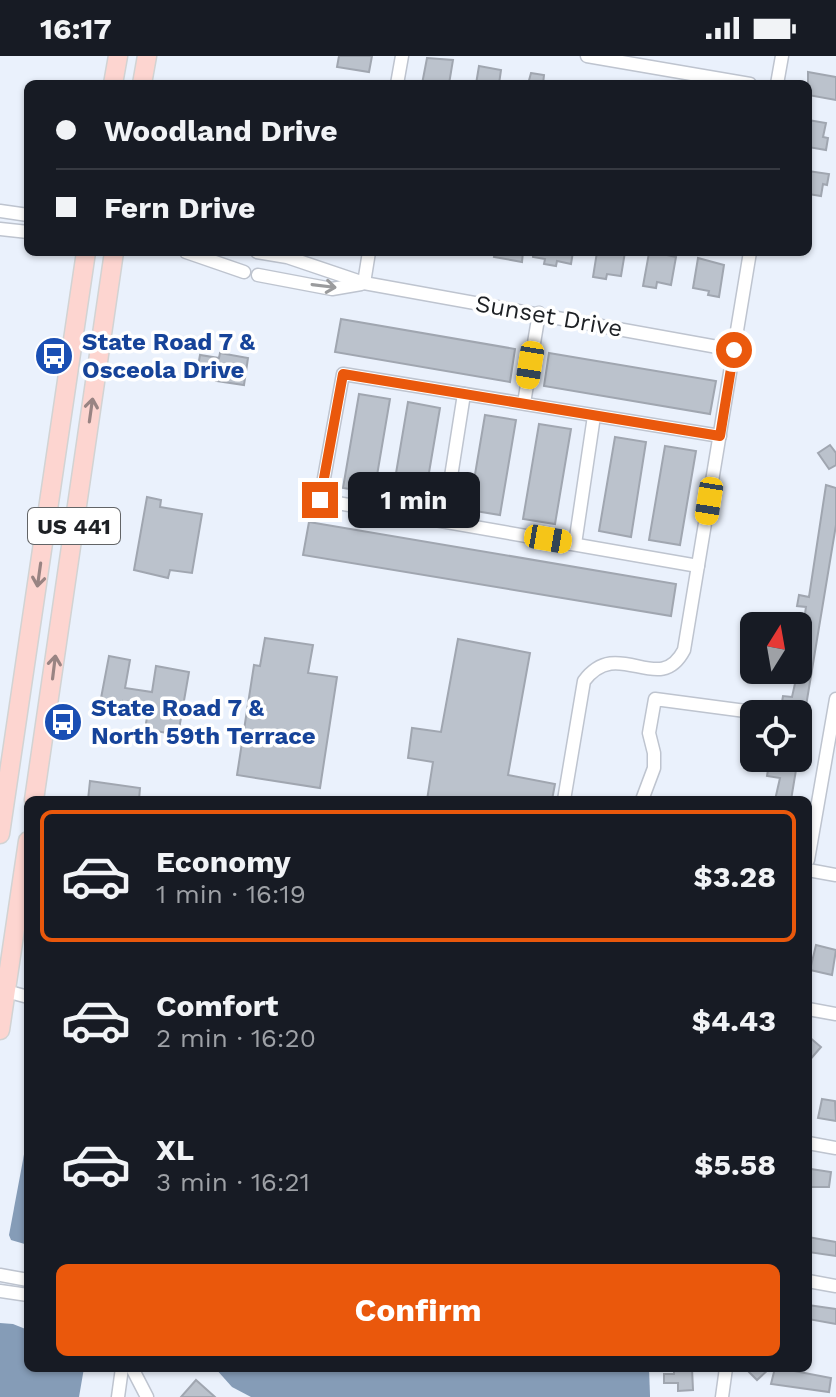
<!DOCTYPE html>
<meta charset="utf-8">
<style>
:root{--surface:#171b24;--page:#20242c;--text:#f1f3f6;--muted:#9ea1a6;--line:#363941;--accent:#ea580c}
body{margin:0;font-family:"Work Sans",sans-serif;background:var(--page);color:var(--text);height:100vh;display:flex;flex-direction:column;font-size:30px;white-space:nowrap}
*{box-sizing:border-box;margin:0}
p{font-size:26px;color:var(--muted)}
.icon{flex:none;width:44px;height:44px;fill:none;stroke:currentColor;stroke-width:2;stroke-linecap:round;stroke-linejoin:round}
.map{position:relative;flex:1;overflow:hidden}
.details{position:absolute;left:24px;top:740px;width:788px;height:576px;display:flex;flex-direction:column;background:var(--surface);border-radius:12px;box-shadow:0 2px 6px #0004}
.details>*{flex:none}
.hud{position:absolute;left:24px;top:24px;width:788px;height:176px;border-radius:12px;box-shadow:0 2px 6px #0004;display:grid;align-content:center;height:176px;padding:0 32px;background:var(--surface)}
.needle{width:52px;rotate:11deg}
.tools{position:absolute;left:740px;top:556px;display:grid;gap:16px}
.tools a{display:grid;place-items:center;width:72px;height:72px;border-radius:12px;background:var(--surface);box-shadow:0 2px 6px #0004;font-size:40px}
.end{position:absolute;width:36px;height:36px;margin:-18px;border:10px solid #ea580c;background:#fff;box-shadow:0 0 0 4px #fff}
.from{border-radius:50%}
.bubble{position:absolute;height:56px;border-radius:12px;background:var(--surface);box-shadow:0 2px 6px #0004;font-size:26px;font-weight:700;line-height:56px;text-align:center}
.car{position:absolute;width:24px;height:48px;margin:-24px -12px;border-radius:10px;box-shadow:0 0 6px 2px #0007;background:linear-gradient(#f5c518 24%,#345 0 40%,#f5c518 0 76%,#345 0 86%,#f5c518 0)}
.hud b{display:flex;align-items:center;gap:28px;height:76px;font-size:30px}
.hud b+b{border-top:2px solid var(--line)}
.hud i{width:20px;height:20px;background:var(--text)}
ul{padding:14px 0 0;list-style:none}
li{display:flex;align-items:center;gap:24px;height:132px;margin:0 16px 12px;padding:0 16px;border:4px solid transparent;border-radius:12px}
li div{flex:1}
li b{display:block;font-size:30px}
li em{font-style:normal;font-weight:700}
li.active{border-color:var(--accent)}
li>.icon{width:72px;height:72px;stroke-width:1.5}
.action{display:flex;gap:16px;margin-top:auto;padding:16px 32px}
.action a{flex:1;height:92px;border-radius:12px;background:var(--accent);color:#fff;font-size:32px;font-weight:700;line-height:92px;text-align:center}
.status{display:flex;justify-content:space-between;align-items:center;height:56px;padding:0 40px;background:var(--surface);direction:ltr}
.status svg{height:22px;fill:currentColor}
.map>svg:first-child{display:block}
</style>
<div class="status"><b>16:17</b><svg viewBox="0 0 49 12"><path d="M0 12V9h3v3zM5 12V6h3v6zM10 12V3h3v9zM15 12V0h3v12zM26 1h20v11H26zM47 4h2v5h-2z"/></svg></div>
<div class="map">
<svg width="836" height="1341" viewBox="0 0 836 1341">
<rect width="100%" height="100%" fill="#eaf1fc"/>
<g fill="#859cb7">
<path d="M28,1077V1189L11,1184L9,1179Z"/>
<path d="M0,1267L13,1268L28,1274V1312H84L79,1341H0Z"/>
<path d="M215,1312H649L650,1339V1341H251L232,1331Z"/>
</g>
<g fill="#bbc2cc" stroke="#a0a6b0" stroke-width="2">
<path d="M339,0H372L369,16L337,11Z"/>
<path d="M427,2L453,4L449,28H422Z"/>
<path d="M479,10L501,14L499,28H476Z"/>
<path d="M808,16L836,21V44L808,39Z"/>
<path d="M531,17L544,19L543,28H528Z"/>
<path d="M808,64L826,67L823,81L828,82L826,94L808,91Z"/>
<path d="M808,115L829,118L827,129L823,128L821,140L808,138Z"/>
<path d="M495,196H523L522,206L494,201Z"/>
<path d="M533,196H573L571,208L557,205L556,210L544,208L545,203L533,201Z"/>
<path d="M597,196H625L621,220L607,218L606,223L593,221Z"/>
<path d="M653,196L676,201L671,229L657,226L656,232L643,230L649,197Z"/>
<path d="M698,202L724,209L719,241L708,239L709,235L693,232Z"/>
<path d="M341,263L515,293L510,326L335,296Z"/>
<path d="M220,297L248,302L244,329L216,325L217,320L197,316L200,299L219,302Z"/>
<path d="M549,297L716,325L710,358L544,330Z"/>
<path d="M359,338L390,343L374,437L343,432Z"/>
<path d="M408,346L440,352L424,446L392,441Z"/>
<path d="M485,359L516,364L500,459L469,454Z"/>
<path d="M539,368L571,373L555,468L523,463Z"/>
<path d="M615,381L646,386L631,481L599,475Z"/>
<path d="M830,389L836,397V409L829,413L818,397Z"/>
<path d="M665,390L696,395L680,489L649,484Z"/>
<path d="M826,429L836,432V469L805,656L781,652L783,640L792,641L796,623L774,619L775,614H798V570L803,571L806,551L797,550L799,539L809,541Z"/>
<path d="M147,441L161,444L160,451L202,458L192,517L170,514L168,522L134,514Z"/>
<path d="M309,466L676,528L671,560L303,499Z"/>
<path d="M265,582L313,589L308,617L337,621L320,732L237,719L254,609L260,610Z"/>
<path d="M458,583L530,597L508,719L555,728L552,744H427L433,706L408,702L412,672L441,676Z"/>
<path d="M109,600L130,604L125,632L152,636L156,610L189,616L178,679L145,673L149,650L123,645L120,662L98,658Z"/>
<path d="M782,702H798L791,744H775L780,722L767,720L769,708L781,710Z"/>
<path d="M90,725L140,732L139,744H88Z"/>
<path d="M816,889L836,894L832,919L810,914Z"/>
<path d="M808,980L821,991L808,1006Z"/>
<path d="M822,1043L835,1045L836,1065L818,1062Z"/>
<path d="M811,1113L831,1116L829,1131H808Z"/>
<path d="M808,1181L836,1186V1200L808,1196Z"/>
<path d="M808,1249L836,1253V1268L808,1263Z"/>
<path d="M692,1312L693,1334L678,1335V1327H664V1318H674V1313Z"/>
<path d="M745,1312H770L757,1324Z"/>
<path d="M775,1312H790L789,1314L831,1322L829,1336L771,1328Z"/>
<path d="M196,1324L215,1341H181Z"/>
</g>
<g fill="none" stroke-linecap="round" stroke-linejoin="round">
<g stroke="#bec4cf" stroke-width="15">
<g id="street">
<path d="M587,0L750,28"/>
<path d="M397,28L402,0"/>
<path d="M777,28L782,0"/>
<path d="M0,155L28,159"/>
<path d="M0,173L28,176"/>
<path d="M186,196L244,216"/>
<path d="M257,196L287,201L364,227L734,294"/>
<path d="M258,219L332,233L361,228"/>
<path d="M364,227L369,196"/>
<path d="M524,347L539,257"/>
<path d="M444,465L464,338"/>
<path d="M575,488L594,360"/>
<path d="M698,510L320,444L343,318L720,380"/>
<path d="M564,744L584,625C618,579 659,642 684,594L750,196"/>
<path d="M642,744L654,712V697L649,677L655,643L753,656"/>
<path d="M808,804L836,643"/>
<path d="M808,814L836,819"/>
<path d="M6,935L28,941"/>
<path d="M808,953L836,958"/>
<path d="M808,1087L836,1092"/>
<path d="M0,1219L28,1224"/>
<path d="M808,1225L836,1230"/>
<path d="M0,1235L28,1239"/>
<path d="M132,1312L147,1341"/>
<path d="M118,1341L122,1312"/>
<path d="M722,1341L726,1312"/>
</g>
</g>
<g stroke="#d2d3d3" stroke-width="21">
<g id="primary">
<path d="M113,28L118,0"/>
<path d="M142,28L147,0"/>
<path d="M34,744L114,196"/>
<path d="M0,778L86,196"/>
<path d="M0,974L28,785"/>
</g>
</g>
<use href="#street" stroke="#fff" stroke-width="12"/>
<use href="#primary" stroke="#fdd5d0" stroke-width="18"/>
</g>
<defs><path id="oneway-shaft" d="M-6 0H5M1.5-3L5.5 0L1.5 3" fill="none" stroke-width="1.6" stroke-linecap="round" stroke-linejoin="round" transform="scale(2)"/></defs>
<use stroke="#9a9b9d" href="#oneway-shaft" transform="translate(324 230) rotate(7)"/>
<g stroke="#998483">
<use href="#oneway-shaft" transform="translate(91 354) rotate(-82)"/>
<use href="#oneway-shaft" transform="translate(39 519) rotate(98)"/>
<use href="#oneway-shaft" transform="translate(54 611) rotate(-83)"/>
</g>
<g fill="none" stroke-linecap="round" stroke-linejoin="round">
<path stroke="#ea580c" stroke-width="10" d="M320,444L343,318L720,380L734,294"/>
</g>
<defs>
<g id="bus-disc" transform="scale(2)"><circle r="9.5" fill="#1a4fb4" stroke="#fff"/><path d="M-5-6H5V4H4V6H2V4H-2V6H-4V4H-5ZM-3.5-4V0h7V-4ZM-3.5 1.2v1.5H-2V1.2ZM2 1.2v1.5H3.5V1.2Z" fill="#fff"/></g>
</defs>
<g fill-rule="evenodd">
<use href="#bus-disc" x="54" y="300"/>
<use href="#bus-disc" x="63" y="666"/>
</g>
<g text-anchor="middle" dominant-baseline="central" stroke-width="7" stroke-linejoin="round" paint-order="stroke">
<rect fill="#fff" stroke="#626466" stroke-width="2" x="28" y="452" width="92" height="36" rx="6"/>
<g font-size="22" font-weight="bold" fill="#1e2125">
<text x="74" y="470">US 441</text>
</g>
<g font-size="24" fill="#1e2125" stroke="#fff">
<text transform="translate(549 260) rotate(10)">Sunset Drive</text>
</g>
<g font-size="24" font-weight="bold" fill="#164399" stroke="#fff" text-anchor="start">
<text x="82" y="286">State Road 7 &amp;<tspan x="82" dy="28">Osceola Drive</tspan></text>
<text x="91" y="652">State Road 7 &amp;<tspan x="91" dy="28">North 59th Terrace</tspan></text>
</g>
</g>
</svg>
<div class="tools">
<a><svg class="needle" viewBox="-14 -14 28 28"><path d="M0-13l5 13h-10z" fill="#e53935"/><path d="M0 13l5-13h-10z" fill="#9ea1a6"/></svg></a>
<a><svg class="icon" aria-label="locate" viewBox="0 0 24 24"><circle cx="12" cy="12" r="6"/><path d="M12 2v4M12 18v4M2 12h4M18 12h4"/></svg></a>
</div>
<i class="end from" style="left:734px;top:294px"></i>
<i class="end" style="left:320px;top:444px"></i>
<div class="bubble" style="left:348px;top:416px;width:132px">1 min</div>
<i class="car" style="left:530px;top:309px;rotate:189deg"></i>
<i class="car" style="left:709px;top:445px;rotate:189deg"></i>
<i class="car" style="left:548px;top:483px;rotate:100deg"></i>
<div class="hud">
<b><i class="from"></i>Woodland Drive</b>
<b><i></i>Fern Drive</b>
</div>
<section class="details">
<ul>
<li class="active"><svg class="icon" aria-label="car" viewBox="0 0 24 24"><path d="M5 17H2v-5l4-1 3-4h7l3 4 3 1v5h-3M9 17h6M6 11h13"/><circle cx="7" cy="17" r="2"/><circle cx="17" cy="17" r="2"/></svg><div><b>Economy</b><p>1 min · 16:19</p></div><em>$3.28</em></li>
<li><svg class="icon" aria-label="car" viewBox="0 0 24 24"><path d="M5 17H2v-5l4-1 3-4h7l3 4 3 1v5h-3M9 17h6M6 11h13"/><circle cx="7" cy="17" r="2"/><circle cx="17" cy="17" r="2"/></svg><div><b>Comfort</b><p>2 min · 16:20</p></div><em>$4.43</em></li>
<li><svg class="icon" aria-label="car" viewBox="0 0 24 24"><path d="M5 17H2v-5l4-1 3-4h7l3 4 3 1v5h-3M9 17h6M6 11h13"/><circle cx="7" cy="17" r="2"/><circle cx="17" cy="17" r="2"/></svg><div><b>XL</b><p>3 min · 16:21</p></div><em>$5.58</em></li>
</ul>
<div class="action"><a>Confirm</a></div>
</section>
</div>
